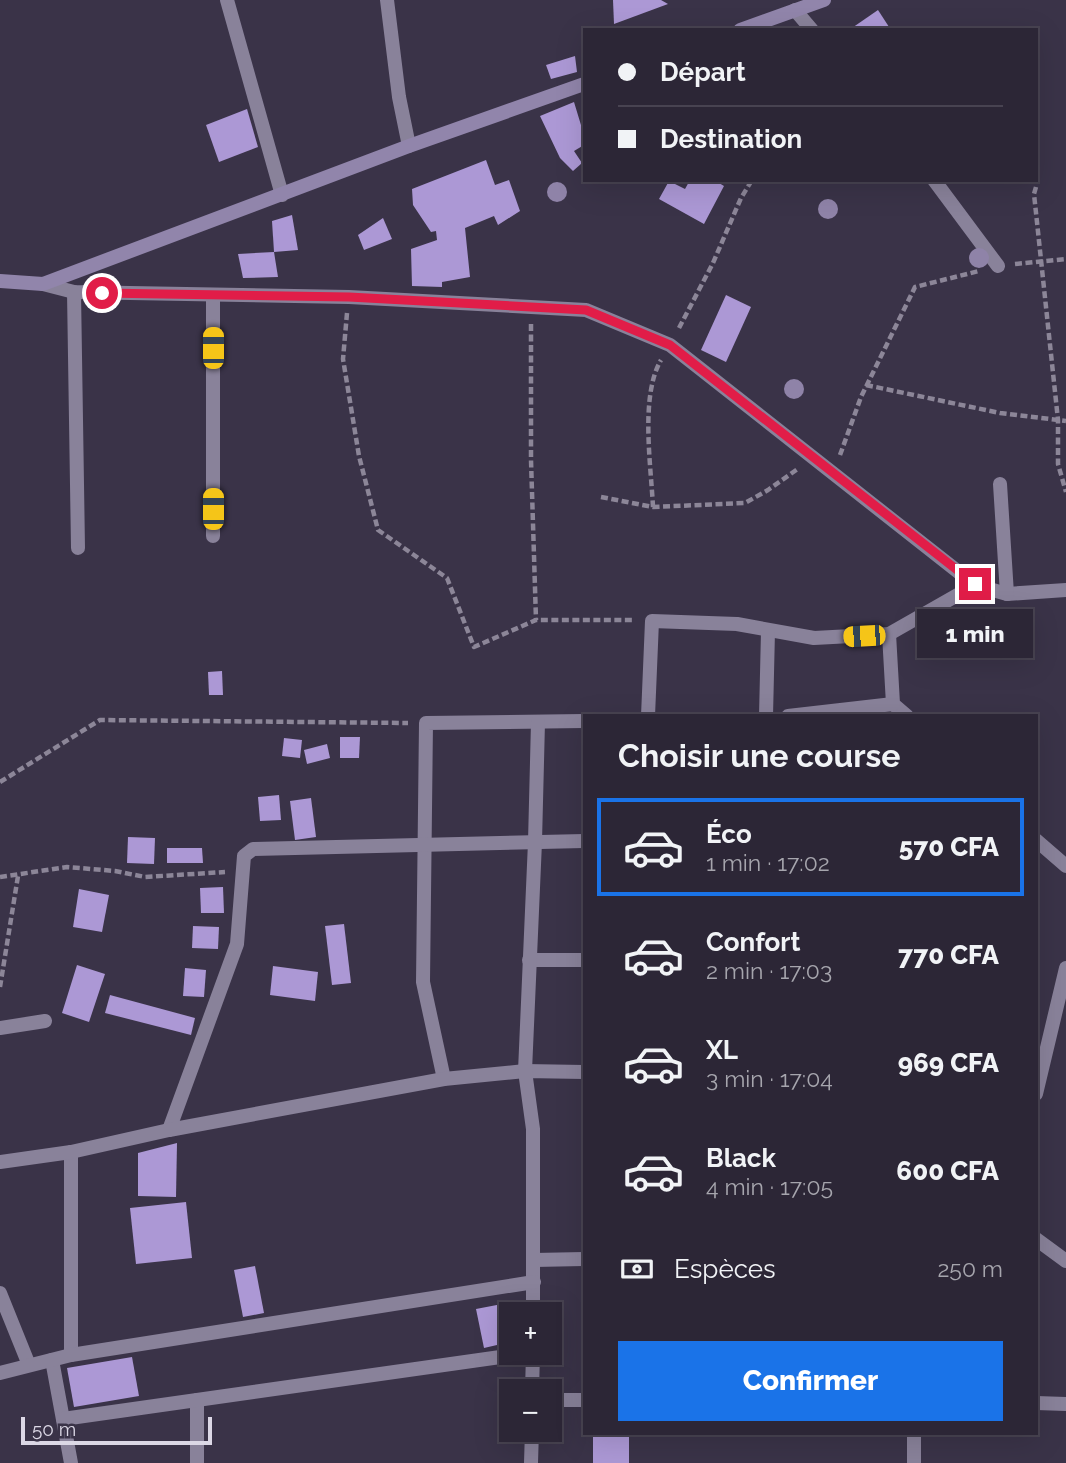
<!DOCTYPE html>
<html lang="fr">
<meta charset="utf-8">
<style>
:root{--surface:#2c2636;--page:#342e3e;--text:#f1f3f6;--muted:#a6a5ad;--line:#484351;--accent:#1a73e8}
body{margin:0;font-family:Raleway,sans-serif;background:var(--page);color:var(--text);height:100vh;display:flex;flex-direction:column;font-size:26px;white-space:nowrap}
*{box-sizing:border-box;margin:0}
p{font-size:23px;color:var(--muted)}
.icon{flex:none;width:38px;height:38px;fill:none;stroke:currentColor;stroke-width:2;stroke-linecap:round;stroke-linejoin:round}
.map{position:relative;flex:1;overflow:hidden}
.side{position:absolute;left:583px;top:714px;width:455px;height:721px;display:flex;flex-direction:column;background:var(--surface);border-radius:0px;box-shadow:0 7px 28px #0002,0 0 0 2px var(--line)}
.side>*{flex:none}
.guide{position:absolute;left:583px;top:28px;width:455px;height:154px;border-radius:0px;box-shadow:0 7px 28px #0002,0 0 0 2px var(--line);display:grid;align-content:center;height:154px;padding:0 35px;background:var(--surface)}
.buttons{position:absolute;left:499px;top:1302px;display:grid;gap:14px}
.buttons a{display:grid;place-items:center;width:63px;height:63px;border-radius:0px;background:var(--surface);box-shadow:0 7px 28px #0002,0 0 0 2px var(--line);font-size:35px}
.scale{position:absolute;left:21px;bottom:18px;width:191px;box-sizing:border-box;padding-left:7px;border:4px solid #dcd8e6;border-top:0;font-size:19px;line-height:24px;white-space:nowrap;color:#dcd8e6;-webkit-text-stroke:5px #3a3348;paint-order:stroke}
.end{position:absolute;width:32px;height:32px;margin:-16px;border:9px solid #e11d48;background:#fff;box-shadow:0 0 0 4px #fff}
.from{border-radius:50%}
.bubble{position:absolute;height:49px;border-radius:0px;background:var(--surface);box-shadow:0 7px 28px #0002,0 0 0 2px var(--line);font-size:23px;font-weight:800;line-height:49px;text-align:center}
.car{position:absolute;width:21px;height:42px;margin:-21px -10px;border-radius:9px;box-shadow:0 0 5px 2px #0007;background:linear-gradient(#f5c518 24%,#345 0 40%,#f5c518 0 76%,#345 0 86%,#f5c518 0)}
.guide b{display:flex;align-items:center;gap:24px;height:66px;font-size:26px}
.guide b+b{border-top:2px solid var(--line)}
.guide i{width:18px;height:18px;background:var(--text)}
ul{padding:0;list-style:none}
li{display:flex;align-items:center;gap:21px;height:98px;margin:0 14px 10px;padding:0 21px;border:4px solid transparent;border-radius:0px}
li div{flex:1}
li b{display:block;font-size:26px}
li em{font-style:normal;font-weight:800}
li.on{border-color:var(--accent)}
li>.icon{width:63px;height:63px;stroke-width:1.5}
h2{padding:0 35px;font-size:32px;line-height:84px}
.pay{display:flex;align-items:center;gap:18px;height:77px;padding:0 35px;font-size:26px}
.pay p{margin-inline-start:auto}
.cta{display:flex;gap:14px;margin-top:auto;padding:14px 35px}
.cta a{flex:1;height:80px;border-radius:0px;background:var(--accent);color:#fff;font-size:28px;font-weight:800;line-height:80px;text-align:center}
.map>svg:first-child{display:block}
</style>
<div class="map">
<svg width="1066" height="1463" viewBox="0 0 1066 1463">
<rect width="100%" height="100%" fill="#3a3348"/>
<g fill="#ac98d5">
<path d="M613,0H661L668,4L614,24Z"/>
<path d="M878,10L891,30H849Z"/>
<path d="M575,56L577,72L551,79L546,65Z"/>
<path d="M574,102L584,135V145L574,151L582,163L573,171L560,158L540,116Z"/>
<path d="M247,109L258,147L219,162L206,125Z"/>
<path d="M486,160L495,185L509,180L520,211L498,225L494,216L465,228L470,277L442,282V287L412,286L411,249L437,240L436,231L431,232L413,205L412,189Z"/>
<path d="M690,180H714L724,186L704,224L659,199L669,181L685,189Z"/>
<path d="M292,215L298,250L274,252L272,221Z"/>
<path d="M383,218L392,239L364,250L358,235Z"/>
<path d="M274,252L278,277L243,278L238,254Z"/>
<path d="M726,295L751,307L726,362L701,350Z"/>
<path d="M222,671L223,695H209L208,672Z"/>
<path d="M340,737H360L359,758H340Z"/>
<path d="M284,738L302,740L300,758L282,756Z"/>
<path d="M327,744L330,758L307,764L304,750Z"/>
<path d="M279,795L281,820L260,821L258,797Z"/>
<path d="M311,798L316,837L295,840L290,801Z"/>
<path d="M128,837L155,838L154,864L127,863Z"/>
<path d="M167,848H202L203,863H167Z"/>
<path d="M223,887L224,913H201L200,888Z"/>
<path d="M79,889L109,895L102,932L73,927Z"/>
<path d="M344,924L351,983L332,985L325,926Z"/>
<path d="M193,926L219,927L218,949L192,948Z"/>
<path d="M77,965L105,974L89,1022L62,1013Z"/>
<path d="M273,966L318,972L315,1001L270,995Z"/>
<path d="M185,968L206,970L204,997L183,996Z"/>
<path d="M110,995L195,1018L191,1035L105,1013Z"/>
<path d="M177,1143L176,1197L138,1196V1153Z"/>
<path d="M186,1202L192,1258L136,1264L130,1208Z"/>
<path d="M255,1266L264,1313L243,1317L234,1270Z"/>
<path d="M502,1304L510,1342L484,1348L476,1309Z"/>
<path d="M132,1357L139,1396L74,1407L67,1368Z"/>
<rect x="593" y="1433" width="36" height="30"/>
</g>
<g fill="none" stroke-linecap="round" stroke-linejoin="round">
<g stroke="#8c8698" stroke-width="4.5" stroke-dasharray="7 3.5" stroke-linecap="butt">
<path d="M1036,187L1034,194L1058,420V464L1066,492"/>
<path d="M1015,264L1066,259"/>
<path d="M347,313L343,359L359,456L378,530L447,578L474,647L536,620H633"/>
<path d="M531,324V460L536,620"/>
<path d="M679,328L713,263L741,198L752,180"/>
<path d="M866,385L1000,413L1066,421"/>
<path d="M840,455L861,397L915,287L979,271"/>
<path d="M601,497L653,507L745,503L768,490L799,468"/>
<path d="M653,507C651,465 640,396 661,360"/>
<path d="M0,782L100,720L408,723"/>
<path d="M0,877L67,867L115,871L145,877L225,872"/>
<path d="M0,987L18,876"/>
</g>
<g stroke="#89829a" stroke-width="14">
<path d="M227,0L282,195"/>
<path d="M387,0L399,97L409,146"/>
<path d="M795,10L812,30"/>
<path d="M934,180L998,266"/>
<path d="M43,284L74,292L349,297L586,310L670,345L975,585L1007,594L1066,590"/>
<path d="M74,292L78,548"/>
<path d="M213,295V536"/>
<path d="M1000,484L1007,594"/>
<path d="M889,634L893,704L907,716"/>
<path d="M648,716L652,621L737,624L814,638L889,634L975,585"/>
<path d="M766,716L768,631"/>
<path d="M788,716L893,704"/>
<path d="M1036,840L1066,866"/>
<path d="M529,960H584"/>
<path d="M0,1028L45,1021"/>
<path d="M444,1079L423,982L426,723L584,721"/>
<path d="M1036,1094L1066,968"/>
<path d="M169,1130L237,944L244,856L253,849L584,841"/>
<path d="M71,1152V1355"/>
<path d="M0,1162L71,1152L169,1130L444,1079L525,1071L584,1072"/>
<path d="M1036,1239L1066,1261"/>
<path d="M534,1260L584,1259"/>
<path d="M0,1293L29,1365"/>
<path d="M533,1314V1129L525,1071L535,842L538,722"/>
<path d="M52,1360L71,1463"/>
<path d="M0,1373L71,1355L534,1282"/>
<path d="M532,1391L533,1353"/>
<path d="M197,1400V1463"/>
<path d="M550,1400H584"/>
<path d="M1036,1403L1066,1404"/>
<path d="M63,1419L528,1353"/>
<path d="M531,1463L532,1430"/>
<path d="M914,1463V1433"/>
</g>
<g stroke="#9185ab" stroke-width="14">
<path d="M740,30L824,0"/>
<path d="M0,281L43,284L409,146L584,84"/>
</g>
</g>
<g fill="#8f83a8">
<circle cx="557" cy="192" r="10"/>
<circle cx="828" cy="209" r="10"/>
<circle cx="979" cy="258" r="10"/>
<circle cx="794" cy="389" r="10"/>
</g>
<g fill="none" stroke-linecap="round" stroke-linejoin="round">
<path stroke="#e11d48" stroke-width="9" d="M102,293L349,297L586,310L670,345L975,584"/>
</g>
</svg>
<div class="buttons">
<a>+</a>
<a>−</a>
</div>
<div class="scale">50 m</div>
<i class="end from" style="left:102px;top:293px"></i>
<i class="end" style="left:975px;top:584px"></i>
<div class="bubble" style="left:917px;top:609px;width:116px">1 min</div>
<i class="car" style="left:213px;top:348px;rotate:0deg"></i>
<i class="car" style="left:213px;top:509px;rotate:0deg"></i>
<i class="car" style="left:864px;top:636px;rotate:267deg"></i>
<div class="guide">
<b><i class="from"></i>Départ</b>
<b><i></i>Destination</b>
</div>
<section class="side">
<h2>Choisir une course</h2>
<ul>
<li class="on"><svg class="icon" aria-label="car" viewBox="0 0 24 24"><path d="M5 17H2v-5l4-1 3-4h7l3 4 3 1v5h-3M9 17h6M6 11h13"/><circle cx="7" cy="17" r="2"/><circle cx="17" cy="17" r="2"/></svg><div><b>Éco</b><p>1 min · 17:02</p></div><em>570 CFA</em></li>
<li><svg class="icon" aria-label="car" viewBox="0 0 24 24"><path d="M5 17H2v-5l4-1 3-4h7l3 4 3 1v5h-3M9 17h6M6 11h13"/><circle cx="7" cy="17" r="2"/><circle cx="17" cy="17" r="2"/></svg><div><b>Confort</b><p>2 min · 17:03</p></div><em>770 CFA</em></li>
<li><svg class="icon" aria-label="car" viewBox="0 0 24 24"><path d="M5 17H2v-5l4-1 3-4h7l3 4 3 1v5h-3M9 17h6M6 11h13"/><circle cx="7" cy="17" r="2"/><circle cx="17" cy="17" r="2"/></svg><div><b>XL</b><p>3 min · 17:04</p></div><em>969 CFA</em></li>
<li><svg class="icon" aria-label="car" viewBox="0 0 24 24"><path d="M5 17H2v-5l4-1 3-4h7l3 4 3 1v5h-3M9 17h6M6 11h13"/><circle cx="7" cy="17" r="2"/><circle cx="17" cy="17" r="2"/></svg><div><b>Black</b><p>4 min · 17:05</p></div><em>600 CFA</em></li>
</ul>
<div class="pay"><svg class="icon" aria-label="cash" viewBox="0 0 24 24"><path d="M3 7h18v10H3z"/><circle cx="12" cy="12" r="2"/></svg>Espèces<p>250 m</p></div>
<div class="cta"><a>Confirmer</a></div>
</section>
</div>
